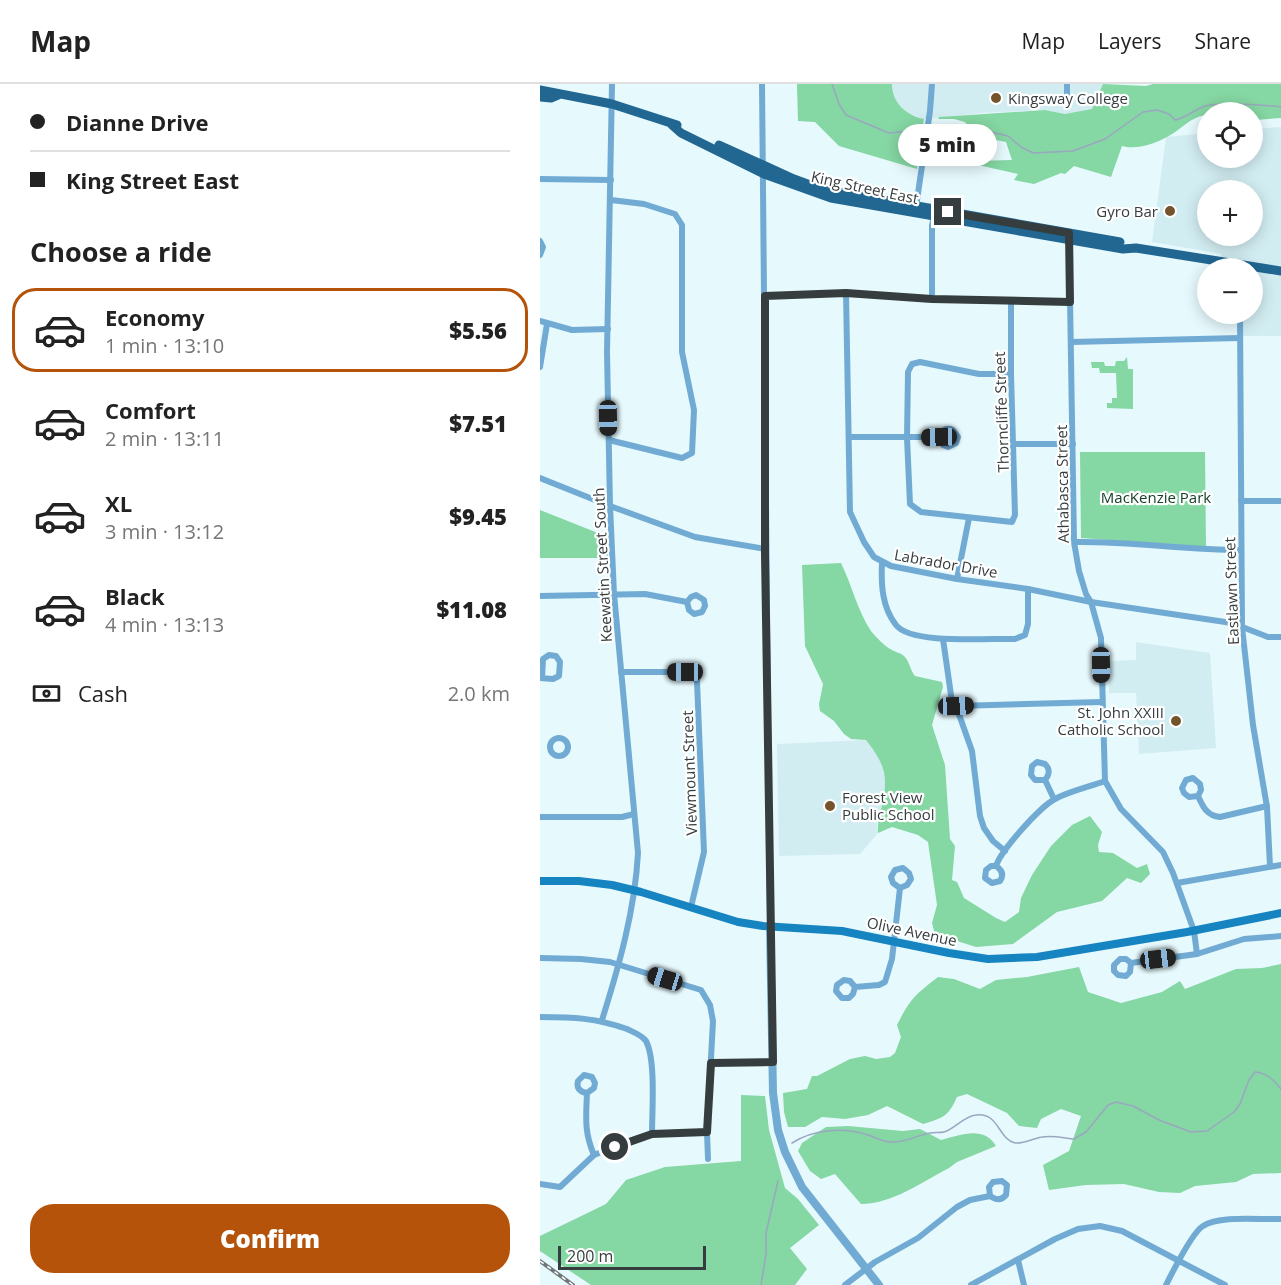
<!DOCTYPE html>
<meta charset="utf-8">
<style>
:root{--surface:#fff;--page:#f2f2f2;--text:#222;--muted:#767676;--line:#e0e0e0;--accent:#b45309}
body{margin:0;font-family:"Open Sans",sans-serif;background:var(--page);color:var(--text);height:100vh;display:flex;flex-direction:column;font-size:22px;white-space:nowrap}
*{box-sizing:border-box;margin:0}
p{font-size:20px;color:var(--muted)}
.icon{flex:none;width:33px;height:33px;fill:none;stroke:currentColor;stroke-width:2;stroke-linecap:round;stroke-linejoin:round}
.map{position:relative;flex:1;overflow:hidden}
.panel{display:flex;flex-direction:column;background:var(--surface);width:540px}
.panel>*{flex:none}
.top-card{display:grid;align-content:center;height:132px;padding:0 30px;background:var(--surface)}
.fabs{position:absolute;left:657px;top:18px;display:grid;gap:12px}
.fabs a{display:grid;place-items:center;width:66px;height:66px;border-radius:50%;background:var(--surface);box-shadow:0 3px 15px #0003;font-size:30px}
.scale{position:absolute;left:18px;bottom:15px;width:148px;box-sizing:border-box;padding-left:6px;border:3px solid #363d3e;border-top:0;font-size:16px;line-height:21px;white-space:nowrap;color:#363d3e;-webkit-text-stroke:4px #fff;paint-order:stroke}
.end{position:absolute;width:27px;height:27px;margin:-14px;border:8px solid #363d3e;background:#fff;box-shadow:0 0 0 3px #fff}
.from{border-radius:50%}
.bubble{position:absolute;height:42px;border-radius:21px;background:var(--surface);box-shadow:0 3px 15px #0003;font-size:20px;font-weight:800;line-height:42px;text-align:center}
.car{position:absolute;width:18px;height:36px;margin:-18px -9px;border-radius:8px;box-shadow:0 0 4px 2px #0007;background:linear-gradient(#222 24%,#8ab4d8 0 40%,#222 0 76%,#8ab4d8 0 86%,#222 0)}
.top-card b{display:flex;align-items:center;gap:21px;height:57px;font-size:22px}
.top-card b+b{border-top:2px solid var(--line)}
.top-card i{width:15px;height:15px;background:var(--text)}
ul{padding:0;list-style:none}
li{display:flex;align-items:center;gap:18px;height:84px;margin:0 12px 9px;padding:0 18px;border:3px solid transparent;border-radius:24px}
li div{flex:1}
li b{display:block;font-size:22px}
li em{font-style:normal;font-weight:800}
li.selected{border-color:var(--accent)}
li>.icon{width:54px;height:54px;stroke-width:1.5}
h2{padding:0 30px;font-size:27px;line-height:72px}
.pay{display:flex;align-items:center;gap:15px;height:66px;padding:0 30px;font-size:22px}
.pay p{margin-inline-start:auto}
.action{display:flex;gap:12px;margin-top:auto;padding:12px 30px}
.action a{flex:1;height:69px;border-radius:24px;background:var(--accent);color:#fff;font-size:24px;font-weight:800;line-height:69px;text-align:center}
header{display:flex;align-items:center;gap:36px;box-sizing:border-box;height:84px;padding:0 30px;background:var(--surface);border-bottom:2px solid var(--line)}
header strong{font-size:28px}
nav{display:flex;gap:33px;margin-inline-start:auto;font-size:21px}
main{display:flex;flex:1;min-height:0}
.map>svg:first-child{display:block}
</style>
<header>
<strong>Map</strong>
<nav><a>Map</a><a>Layers</a><a>Share</a></nav>
</header>
<main>
<section class="panel">
<div class="top-card">
<b><i class="from"></i>Dianne Drive</b>
<b><i></i>King Street East</b>
</div>
<h2>Choose a ride</h2>
<ul>
<li class="selected"><svg class="icon" aria-label="car" viewBox="0 0 24 24"><path d="M5 17H2v-5l4-1 3-4h7l3 4 3 1v5h-3M9 17h6M6 11h13"/><circle cx="7" cy="17" r="2"/><circle cx="17" cy="17" r="2"/></svg><div><b>Economy</b><p>1 min · 13:10</p></div><em>$5.56</em></li>
<li><svg class="icon" aria-label="car" viewBox="0 0 24 24"><path d="M5 17H2v-5l4-1 3-4h7l3 4 3 1v5h-3M9 17h6M6 11h13"/><circle cx="7" cy="17" r="2"/><circle cx="17" cy="17" r="2"/></svg><div><b>Comfort</b><p>2 min · 13:11</p></div><em>$7.51</em></li>
<li><svg class="icon" aria-label="car" viewBox="0 0 24 24"><path d="M5 17H2v-5l4-1 3-4h7l3 4 3 1v5h-3M9 17h6M6 11h13"/><circle cx="7" cy="17" r="2"/><circle cx="17" cy="17" r="2"/></svg><div><b>XL</b><p>3 min · 13:12</p></div><em>$9.45</em></li>
<li><svg class="icon" aria-label="car" viewBox="0 0 24 24"><path d="M5 17H2v-5l4-1 3-4h7l3 4 3 1v5h-3M9 17h6M6 11h13"/><circle cx="7" cy="17" r="2"/><circle cx="17" cy="17" r="2"/></svg><div><b>Black</b><p>4 min · 13:13</p></div><em>$11.08</em></li>
</ul>
<div class="pay"><svg class="icon" aria-label="cash" viewBox="0 0 24 24"><path d="M3 7h18v10H3z"/><circle cx="12" cy="12" r="2"/></svg>Cash<p>2.0 km</p></div>
<div class="action"><a>Confirm</a></div>
</section>
<div class="map">
<svg width="741" height="1201" viewBox="0 0 741 1201">
<rect width="100%" height="100%" fill="#e6f9fd"/>
<g fill="#d2edf2" fill-rule="evenodd">
<path d="M352,0H563L552,25L545,28L525,30L505,26L441,29L384,35L366,28L357,19L352,9Z"/>
<path d="M741,43V252H703V230H712V184H681V170L612,158L626,53L667,49L668,74H712L713,45ZM668,106H712V152H668Z"/>
<path d="M596,558L670,569L676,664L599,670L596,609H569V577L596,576Z"/>
<path d="M326,656L340,676L346,693V703L337,741L338,749L320,770L239,772L237,660Z"/>
</g>
<g fill="#85d7a3">
<path d="M257,0H352C352,19 366,31 384,35L377,85L299,62L275,38L258,37Z"/>
<path d="M563,0L606,2L613,0H741V34L714,36H713L712,28H668L667,31C651,32 641,46 627,53C614,60 596,66 582,62L571,93L534,82L525,90L521,89L494,100L474,96L478,90L438,81L439,78L434,77L472,76L466,58L431,51L430,45L425,38L414,35H398L399,33L505,26L525,30L552,25Z"/>
<path d="M404,41L419,42L424,45L425,51H417L395,59L392,57L394,42Z"/>
<path d="M587,273L588,285H593V325L567,324V319H572V314H577L576,289H560L559,284H552L551,278H564L565,282H575L576,277H584Z"/>
<path d="M540,368H665L666,463L541,454Z"/>
<path d="M0,426L68,453V474H0Z"/>
<path d="M301,479C312,501 317,526 331,547C336,553 344,562 352,566C355,568 361,569 364,572C370,578 370,586 375,592L402,598L403,603L392,641L405,681L410,755L415,762L412,796L417,798L424,814L456,834L465,838L479,828L481,814L492,791L511,762L532,741L550,732L562,748L558,761L559,768L573,769L597,784L607,780L610,790L601,799L587,794L562,817L517,828L473,860L436,863L395,850L392,839L397,821L388,758L378,751L352,743L338,749C337,739 340,730 342,721C349,690 344,680 326,656L311,655L304,650L294,637L280,627L279,620L283,600L265,562L262,481Z"/>
<path d="M741,880V1089L713,1090L696,1098L655,1102L640,1109L619,1108L584,1100L546,1101L509,1106L503,1081L529,1067L541,1032L521,1025L501,1035L497,1044L479,1042L467,1029L427,1010L417,1013C408,1033 403,1034 383,1040L347,1022L328,1031L305,1035L282,1033L265,1043H248L244,1028L243,1009L267,1005L272,992H277L310,975L325,972L336,975L350,973L355,969L361,953L357,941C370,915 375,911 398,893L414,895L440,905L456,896L487,893L539,883L548,908L581,919L622,908L640,897L645,905L696,885L722,884Z"/>
<path d="M201,1011L225,1012L229,1046L245,1104L258,1115L279,1141L250,1164L267,1185L255,1201H51L0,1167V1152L66,1120L86,1096L125,1083L201,1077Z"/>
<path d="M308,1042L363,1047L380,1045L401,1056C420,1051 444,1041 456,1062L417,1078L409,1084C382,1098 352,1120 321,1120L295,1090L281,1095L270,1087L258,1067L262,1059L286,1043Z"/>
</g>
<g fill="none" stroke-linecap="round" stroke-linejoin="round">
<g stroke="#9ba6c0" stroke-width="1.5">
<path d="M292,0L299,20L306,31L349,49L371,47L383,50"/>
<path d="M393,52L421,46L447,47L468,52L481,63L493,69L533,67L565,55L603,28L617,26L629,30L635,36C646,34 654,26 665,22C675,18 728,21 741,23"/>
<path d="M252,1059C274,1045 304,1043 328,1051C337,1054 345,1059 354,1058C367,1058 378,1051 390,1049C394,1048 400,1049 404,1048C415,1045 424,1032 436,1031C459,1028 458,1055 475,1059C484,1060 494,1054 502,1053C513,1051 524,1054 534,1055L546,1048L568,1021L576,1018L593,1022L619,1036L651,1048L667,1047L694,1028L700,1020L709,996L715,988C727,989 734,996 741,1005"/>
<path d="M221,1201L226,1170V1149L238,1097"/>
</g>
<g stroke="#71abd4" stroke-width="6">
<path d="M222,0L230,842"/>
<path d="M527,0V13"/>
<path d="M0,95L71,96"/>
<path d="M376,123L390,27L392,0"/>
<path d="M529,153L534,458L539,487L546,510L551,518L561,554L565,697L581,725L623,768L633,789L654,847L657,870"/>
<path d="M0,157L3,163L0,171"/>
<path d="M306,209L310,428L324,458L334,473L351,482L417,495L488,505L551,518L692,539L728,553H741"/>
<path d="M225,212L306,209L392,215L530,218"/>
<path d="M392,215V141L395,130"/>
<path d="M700,230L702,543L713,641L727,723L730,782"/>
<path d="M0,237L32,246L68,245"/>
<path d="M531,258L700,254"/>
<path d="M0,283L7,240"/>
<path d="M471,290H439L380,278L372,280L368,288L367,354L370,420L381,428L472,438L475,431L471,290V217"/>
<path d="M310,353H399C402,346 406,343 413,346L418,353L416,359L408,363L403,361L399,353"/>
<path d="M69,356L142,374L152,369L154,326L142,268V141L135,130L104,120L71,116"/>
<path d="M474,360H533"/>
<path d="M0,394L70,422L155,453L225,465"/>
<path d="M701,417H741"/>
<path d="M534,458C590,457 645,466 701,466"/>
<path d="M342,479C341,501 342,523 356,541C371,561 450,554 475,555L485,551L488,540V505"/>
<path d="M417,495L429,434"/>
<path d="M0,512L105,510L147,518L151,513L156,511L164,516L165,522L162,528L154,530L149,526L147,518"/>
<path d="M403,555L412,618L416,622L432,667L440,732L444,744L453,757L465,767"/>
<path d="M81,588H145L151,589L157,597L164,768L151,823"/>
<path d="M0,594L13,595L19,592L20,578L16,572L9,571L3,575L2,594"/>
<path d="M416,622L562,618"/>
<circle cx="19" cy="663" r="9"/>
<path d="M505,696C509,691 511,686 505,680L497,678L492,682L491,691L495,696H505L514,715"/>
<path d="M658,712L661,706L660,700L653,694L646,696L642,704L644,709L649,713L658,712C663,723 667,732 680,733L727,722"/>
<path d="M0,733H82L94,730"/>
<path d="M456,782C462,786 464,791 460,797L452,799L445,794L446,786L451,782H456C461,766 500,723 515,715C530,707 549,703 565,697"/>
<path d="M637,799L741,781"/>
<path d="M0,874L41,875L70,878L161,906L170,921L173,937L167,1048L168,1075"/>
<path d="M591,879L590,888L586,892L578,891L574,887V881L580,875H586L591,879L657,870L704,855L741,852"/>
<path d="M315,903L313,910L309,914H302L296,907L297,901L304,896L310,897L315,903L339,901L345,898L352,875L360,804L353,799L351,793L355,786L363,784L369,789L371,795L367,801L360,804"/>
<path d="M0,933C34,933 55,934 87,945C93,948 102,951 106,957C116,976 112,1027 112,1050"/>
<path d="M62,936C79,882 95,826 98,769L74,510L70,422L67,268L72,0"/>
<path d="M171,979H233"/>
<path d="M47,1009C40,1008 36,1004 38,997L44,991L52,993L55,999L54,1004L47,1009C46,1033 44,1048 54,1071"/>
<path d="M0,1100L20,1103L54,1071L95,1055L112,1050L167,1048"/>
<path d="M478,1176L484,1201"/>
<path d="M305,1201L335,1178L378,1154L417,1123L430,1116L450,1112L449,1103L453,1098L462,1097L467,1101L466,1111C461,1117 456,1116 450,1112"/>
<path d="M431,1201L515,1155L538,1145L560,1142L582,1147L685,1201"/>
<path d="M626,1201C632,1189 653,1148 663,1142C680,1131 720,1136 741,1135"/>
</g>
<path stroke="#71abd4" stroke-width="8" d="M230,842L233,1009L238,1046L245,1068L262,1103L339,1201"/>
<path stroke="#1684c1" stroke-width="8" d="M0,797H39L72,801L101,808L198,838L223,842L302,847L409,869L448,875L497,873L647,848L741,829"/>
<g stroke="#216792" stroke-width="9">
<path d="M0,6L72,20L137,41"/>
<path d="M0,13L11,14L18,11"/>
<path d="M132,41L141,49L224,90L291,114L583,165L596,164L741,187"/>
<path d="M179,61L254,95L281,105L580,158"/>
</g>
<g stroke="#6d7779" stroke-width="4">
<path id="rail" d="M0,1177L33,1201"/>
</g>
<use href="#rail" stroke="#fff" stroke-width="1.5" stroke-dasharray="4.5" stroke-linecap="butt"/>
</g>
<g fill="none" stroke-linecap="round" stroke-linejoin="round">
<path stroke="#363d3e" stroke-width="8" d="M75,1063L112,1050L167,1048L171,979L233,978L225,471V212L306,209L392,215L530,218L529,149L408,128"/>
</g>
<g fill="#75542b" stroke="#fff" stroke-width="2">
<circle cx="456" cy="14" r="6"/>
<circle cx="630" cy="127" r="6"/>
<circle cx="636" cy="637" r="6"/>
<circle cx="290" cy="722" r="6"/>
</g>
<g text-anchor="middle" dominant-baseline="central" stroke-width="4.5" stroke-linejoin="round" paint-order="stroke">
<g font-size="15" fill="#363d3e" stroke="#fff" text-anchor="start">
<text x="468" y="14">Kingsway College</text>
<text x="618" y="127" text-anchor="end">Gyro Bar</text>
<text x="624" y="628" text-anchor="end">St. John XXIII<tspan x="624" dy="17">Catholic School</tspan></text>
<text x="302" y="713">Forest View<tspan x="302" dy="17">Public School</tspan></text>
</g>
<g font-size="15" fill="#363d3e" stroke="#fff">
<text transform="translate(325 103) rotate(12)">King Street East</text>
<text transform="translate(461 328) rotate(-92)">Thorncliffe Street</text>
<text transform="translate(522 400) rotate(-91)">Athabasca Street</text>
<text transform="translate(406 479) rotate(10)">Labrador Drive</text>
<text transform="translate(62 481) rotate(-93)">Keewatin Street South</text>
<text transform="translate(691 507) rotate(-92)">Eastlawn Street</text>
<text transform="translate(149 689) rotate(-92)">Viewmount Street</text>
<text transform="translate(372 847) rotate(12)">Olive Avenue</text>
</g>
<g font-size="15" fill="#164028" stroke="#fff">
<text x="616" y="413">MacKenzie Park</text>
</g>
</g>
</svg>
<div class="fabs">
<a><svg class="icon" aria-label="locate" viewBox="0 0 24 24"><circle cx="12" cy="12" r="6"/><path d="M12 2v4M12 18v4M2 12h4M18 12h4"/></svg></a>
<a>+</a>
<a>−</a>
</div>
<div class="scale">200 m</div>
<i class="end from" style="left:75px;top:1063px"></i>
<i class="end" style="left:408px;top:128px"></i>
<div class="bubble" style="left:358px;top:40px;width:99px">5 min</div>
<i class="car" style="left:68px;top:334px;rotate:179deg"></i>
<i class="car" style="left:399px;top:353px;rotate:269deg"></i>
<i class="car" style="left:561px;top:581px;rotate:179deg"></i>
<i class="car" style="left:145px;top:588px;rotate:270deg"></i>
<i class="car" style="left:416px;top:622px;rotate:88deg"></i>
<i class="car" style="left:618px;top:875px;rotate:83deg"></i>
<i class="car" style="left:125px;top:895px;rotate:287deg"></i>
</div>
</main>
